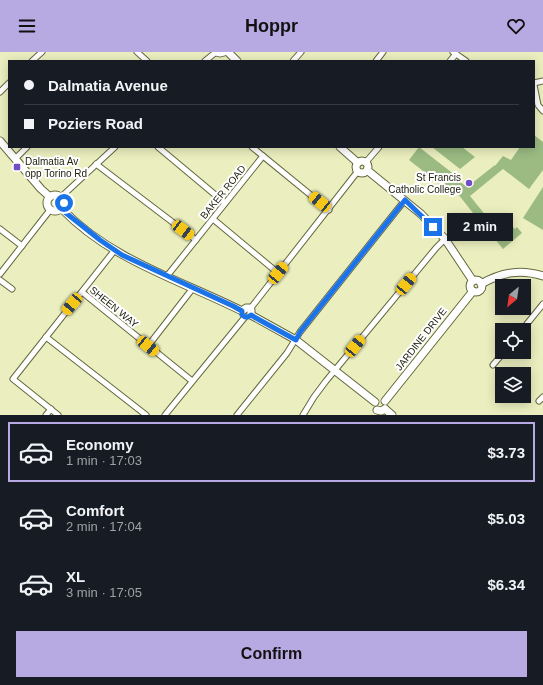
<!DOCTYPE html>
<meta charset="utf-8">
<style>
:root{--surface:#171b24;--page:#20242c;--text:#f1f3f6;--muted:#9ea1a6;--line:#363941;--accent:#b7a9e1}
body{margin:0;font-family:Helvetica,sans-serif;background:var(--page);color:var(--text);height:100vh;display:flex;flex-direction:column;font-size:15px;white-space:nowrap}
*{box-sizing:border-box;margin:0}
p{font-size:13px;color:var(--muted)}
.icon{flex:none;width:22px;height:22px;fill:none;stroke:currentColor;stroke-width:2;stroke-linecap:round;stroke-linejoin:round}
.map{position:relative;height:363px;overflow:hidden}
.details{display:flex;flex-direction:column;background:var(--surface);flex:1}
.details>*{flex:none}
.hud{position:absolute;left:8px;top:8px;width:527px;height:88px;border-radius:0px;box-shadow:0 2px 10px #0003;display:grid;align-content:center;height:88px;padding:0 16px;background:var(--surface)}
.needle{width:26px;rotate:209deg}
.controls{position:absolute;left:495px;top:227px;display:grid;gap:8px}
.controls a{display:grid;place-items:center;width:36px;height:36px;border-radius:0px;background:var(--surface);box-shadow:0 2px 10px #0003;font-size:20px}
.end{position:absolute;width:18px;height:18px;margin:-9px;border:5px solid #1a73e8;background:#fff;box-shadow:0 0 0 2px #fff}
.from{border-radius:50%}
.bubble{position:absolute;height:28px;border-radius:0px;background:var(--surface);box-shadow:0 2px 10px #0003;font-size:13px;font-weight:700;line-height:28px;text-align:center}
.car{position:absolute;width:12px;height:24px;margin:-12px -6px;border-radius:5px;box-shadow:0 0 3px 1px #0007;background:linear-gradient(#f5c518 24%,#345 0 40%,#f5c518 0 76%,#345 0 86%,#f5c518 0)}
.hud b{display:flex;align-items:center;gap:14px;height:38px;font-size:15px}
.hud b+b{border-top:1px solid var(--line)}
.hud i{width:10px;height:10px;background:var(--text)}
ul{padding:7px 0 0;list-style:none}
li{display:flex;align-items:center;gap:12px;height:60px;margin:0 8px 6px;padding:0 8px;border:2px solid transparent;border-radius:0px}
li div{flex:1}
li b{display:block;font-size:15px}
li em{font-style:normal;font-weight:700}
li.active{border-color:var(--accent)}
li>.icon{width:36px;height:36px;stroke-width:1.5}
.primary-button{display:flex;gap:8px;margin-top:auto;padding:8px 16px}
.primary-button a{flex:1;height:46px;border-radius:0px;background:var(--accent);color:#111;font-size:16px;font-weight:700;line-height:46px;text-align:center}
header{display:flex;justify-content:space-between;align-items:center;height:52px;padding:0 16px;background:var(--accent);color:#111;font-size:18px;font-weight:700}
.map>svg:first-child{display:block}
</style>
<header><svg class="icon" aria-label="menu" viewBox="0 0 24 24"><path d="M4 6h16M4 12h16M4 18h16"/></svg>Hoppr<svg class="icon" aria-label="heart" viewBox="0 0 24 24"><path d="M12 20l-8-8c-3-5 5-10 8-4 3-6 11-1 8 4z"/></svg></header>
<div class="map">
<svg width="543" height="363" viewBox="0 0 543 363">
<rect width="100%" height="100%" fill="#ebefbf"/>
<g fill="#9bbb83">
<path d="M534,83L543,90V118L529,137L503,117L470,144L495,175L488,180L458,142L459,141L453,136L450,140L409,108L419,95L460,127L459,129L467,135L495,113V114L503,104L511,108L520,95H534Z"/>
<path d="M432,95H462L475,105L460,117Z"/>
<path d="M543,135V178L523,166Z"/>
<path d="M512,174L515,177L517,175L522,181L503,197L495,187Z"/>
</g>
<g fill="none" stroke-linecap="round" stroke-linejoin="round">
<g stroke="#65683d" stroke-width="7">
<g id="minor">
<path d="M137,0L147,9"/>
<path d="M453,0L466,9"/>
<path d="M32,9L42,0"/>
<path d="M205,9L216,0"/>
<path d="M293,9L301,0"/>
<path d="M376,9L383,0"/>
<path d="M450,9L456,2"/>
<path d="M534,31L543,29"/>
<path d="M534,33L538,53L543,59"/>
<path d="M0,40L9,31"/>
<path d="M158,95L225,151"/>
<path d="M252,95L329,158"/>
<path d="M15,107L27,95"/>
<path d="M366,110L379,95"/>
<path d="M96,112L196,188"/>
<path d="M61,145L115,95"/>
<path d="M213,167L278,221"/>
<path d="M0,177L22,194"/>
<path d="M0,222L50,158"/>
<path d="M167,224L263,104"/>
<path d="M0,228L12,237"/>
<path d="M82,240L192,329"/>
<path d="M250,257L358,119"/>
<path d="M522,278L543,252"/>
<path d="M46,285L146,363"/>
<path d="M148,294L193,236"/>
<path d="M493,313L504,300"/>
<path d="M539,349L543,345"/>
<path d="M46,363L51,357"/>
<path d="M58,363L13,327L114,199"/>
<path d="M165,363L245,265"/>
<path d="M237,363L287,301L300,280L405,148"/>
<path d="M303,363L314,345L326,329L436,196L445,187"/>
</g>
</g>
<g stroke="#65683d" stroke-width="9">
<g id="tertiary">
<path d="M216,0L220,1L224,0"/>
<path d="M228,0L237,9"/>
<path d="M0,89L41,137L50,145"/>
<path d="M340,95L358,111"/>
<circle cx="362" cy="115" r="6"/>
<path d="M367,118L421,162L445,187L473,229"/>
<circle cx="55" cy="151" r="8"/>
<path d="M62,157C111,208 180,228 242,259"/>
<circle cx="476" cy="234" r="6"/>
<path d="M481,232C502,220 521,217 543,224"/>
<path d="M242,259L246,256H249L251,258V263"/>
<path d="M251,263L296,288L375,350"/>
<path d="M385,349L473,239"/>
<path d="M385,357L392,363"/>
<path d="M377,358L381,359L385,357"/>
</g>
</g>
<use href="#minor" stroke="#fff" stroke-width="5"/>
<use href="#tertiary" stroke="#fff" stroke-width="7"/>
</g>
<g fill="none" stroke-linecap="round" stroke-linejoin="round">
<path stroke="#1a73e8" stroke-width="5" d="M64,151L62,157L66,161L100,188L122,203L233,254L242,259V263L245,265H248L251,263L256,266L296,288L300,280L405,148L433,175"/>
</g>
<g fill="#714ec8" stroke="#fff" stroke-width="1.5">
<rect x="13" y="111" width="8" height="8" rx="2"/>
<circle cx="469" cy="131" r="4"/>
</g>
<g text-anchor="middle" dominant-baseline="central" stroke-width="4" stroke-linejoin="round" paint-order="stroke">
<g font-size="10" fill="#212210" stroke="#fff" text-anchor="start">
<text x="25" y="109">Dalmatia Av<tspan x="25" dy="12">opp Torino Rd</tspan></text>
<text x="461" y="125" text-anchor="end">St Francis<tspan x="461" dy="12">Catholic College</tspan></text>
</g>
<g font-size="10" fill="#212210" stroke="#fff">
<text transform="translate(223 140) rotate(-51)">BAKER ROAD</text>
<text transform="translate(114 255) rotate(39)">SHEEN WAY</text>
<text transform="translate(421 287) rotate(-52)">JARDINE DRIVE</text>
</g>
</g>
</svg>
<div class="controls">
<a><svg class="needle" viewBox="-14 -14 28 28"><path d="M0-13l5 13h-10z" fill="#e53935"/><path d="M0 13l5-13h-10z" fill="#9ea1a6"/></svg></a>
<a><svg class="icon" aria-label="locate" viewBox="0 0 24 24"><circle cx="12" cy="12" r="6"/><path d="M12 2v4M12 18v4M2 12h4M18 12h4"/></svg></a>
<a><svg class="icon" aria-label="layers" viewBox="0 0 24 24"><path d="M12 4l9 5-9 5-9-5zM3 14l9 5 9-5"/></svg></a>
</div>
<i class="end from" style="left:64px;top:151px"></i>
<i class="end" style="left:433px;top:175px"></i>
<div class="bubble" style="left:447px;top:161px;width:66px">2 min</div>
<i class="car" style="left:320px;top:150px;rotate:309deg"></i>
<i class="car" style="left:183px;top:178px;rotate:127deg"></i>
<i class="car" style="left:278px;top:221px;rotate:39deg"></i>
<i class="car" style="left:406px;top:232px;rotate:39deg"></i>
<i class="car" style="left:72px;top:252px;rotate:220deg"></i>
<i class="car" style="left:148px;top:294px;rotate:129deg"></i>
<i class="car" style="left:355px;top:294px;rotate:39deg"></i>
<div class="hud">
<b><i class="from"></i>Dalmatia Avenue</b>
<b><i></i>Poziers Road</b>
</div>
</div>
<section class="details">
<ul>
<li class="active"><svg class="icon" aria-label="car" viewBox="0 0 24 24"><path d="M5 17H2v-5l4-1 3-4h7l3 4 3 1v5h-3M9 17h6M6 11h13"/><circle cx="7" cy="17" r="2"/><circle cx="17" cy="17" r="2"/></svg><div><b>Economy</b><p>1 min · 17:03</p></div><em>$3.73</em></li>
<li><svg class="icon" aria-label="car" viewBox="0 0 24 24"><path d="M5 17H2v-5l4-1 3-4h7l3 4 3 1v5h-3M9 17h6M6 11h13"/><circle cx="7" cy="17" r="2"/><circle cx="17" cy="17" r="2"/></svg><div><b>Comfort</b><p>2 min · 17:04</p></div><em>$5.03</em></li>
<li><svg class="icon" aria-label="car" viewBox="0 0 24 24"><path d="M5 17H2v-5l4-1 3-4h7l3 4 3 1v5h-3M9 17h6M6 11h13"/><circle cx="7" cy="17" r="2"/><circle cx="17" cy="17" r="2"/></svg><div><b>XL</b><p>3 min · 17:05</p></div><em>$6.34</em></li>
</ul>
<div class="primary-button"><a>Confirm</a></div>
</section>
